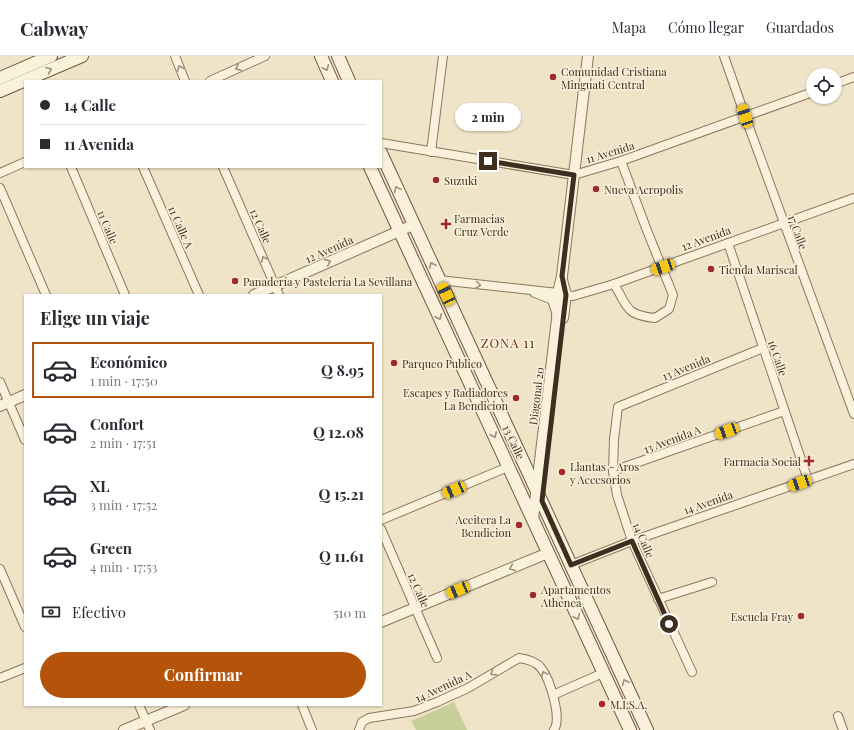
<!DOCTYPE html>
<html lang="es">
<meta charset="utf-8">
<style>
:root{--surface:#fff;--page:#f7f7f7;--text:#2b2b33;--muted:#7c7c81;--line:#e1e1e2;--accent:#b45309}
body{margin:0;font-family:"Playfair Display",serif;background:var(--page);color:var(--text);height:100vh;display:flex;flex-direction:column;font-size:15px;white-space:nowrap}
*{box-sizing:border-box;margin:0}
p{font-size:13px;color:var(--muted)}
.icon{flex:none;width:22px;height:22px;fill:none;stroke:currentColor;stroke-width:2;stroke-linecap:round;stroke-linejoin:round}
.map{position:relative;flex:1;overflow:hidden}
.sheet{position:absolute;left:24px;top:238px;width:358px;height:412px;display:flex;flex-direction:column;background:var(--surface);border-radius:0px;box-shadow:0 1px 3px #0004}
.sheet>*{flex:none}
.hud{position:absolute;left:24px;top:24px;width:358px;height:88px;border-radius:0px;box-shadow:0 1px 3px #0004;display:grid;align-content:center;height:88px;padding:0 16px;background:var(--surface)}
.controls{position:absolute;left:806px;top:12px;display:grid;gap:8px}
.controls a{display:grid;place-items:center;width:36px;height:36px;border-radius:50%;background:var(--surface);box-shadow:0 1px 3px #0004;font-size:20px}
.end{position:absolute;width:18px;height:18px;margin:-9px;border:5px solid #3d2e20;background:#fff;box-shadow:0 0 0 2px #fff}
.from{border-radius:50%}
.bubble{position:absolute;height:28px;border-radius:14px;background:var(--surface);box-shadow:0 1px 3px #0004;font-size:13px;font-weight:700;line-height:28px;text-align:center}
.car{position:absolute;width:12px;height:24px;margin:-12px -6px;border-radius:5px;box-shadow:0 0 3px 1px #0007;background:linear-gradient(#f5c518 24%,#345 0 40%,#f5c518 0 76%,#345 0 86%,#f5c518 0)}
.hud b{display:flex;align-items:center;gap:14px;height:38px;font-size:15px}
.hud b+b{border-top:1px solid var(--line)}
.hud i{width:10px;height:10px;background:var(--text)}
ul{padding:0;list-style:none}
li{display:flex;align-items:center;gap:12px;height:56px;margin:0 8px 6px;padding:0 8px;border:2px solid transparent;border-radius:0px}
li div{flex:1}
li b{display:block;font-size:15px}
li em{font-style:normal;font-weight:700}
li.current{border-color:var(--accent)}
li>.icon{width:36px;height:36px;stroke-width:1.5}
h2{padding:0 16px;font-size:18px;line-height:48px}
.pay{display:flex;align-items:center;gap:10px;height:44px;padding:0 16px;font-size:15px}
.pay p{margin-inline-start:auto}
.action{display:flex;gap:8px;margin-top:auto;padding:8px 16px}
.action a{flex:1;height:46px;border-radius:24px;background:var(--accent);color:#fff;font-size:16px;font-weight:700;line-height:46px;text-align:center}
header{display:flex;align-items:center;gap:24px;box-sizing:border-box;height:56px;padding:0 20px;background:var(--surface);border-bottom:1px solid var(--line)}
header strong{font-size:19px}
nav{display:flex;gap:22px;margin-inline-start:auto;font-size:14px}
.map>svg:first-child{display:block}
</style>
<header>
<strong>Cabway</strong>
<nav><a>Mapa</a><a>Cómo llegar</a><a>Guardados</a></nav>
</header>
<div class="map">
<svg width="854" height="674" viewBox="0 0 854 674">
<rect width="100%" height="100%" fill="#f0e4c8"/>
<path fill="#c9cf9b" d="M454,646L467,674H416L411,665Z"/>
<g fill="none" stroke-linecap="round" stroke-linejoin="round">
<g stroke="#8d765c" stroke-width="10">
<g id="minor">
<path d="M175,0L185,25"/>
<path d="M724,0L745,60L854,358"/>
<path d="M210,25L265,0"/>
<path d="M835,28L854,21"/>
<path d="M381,87L574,119L621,105L813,36"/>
<path d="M431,96L443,0"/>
<path d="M71,111L125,239"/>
<path d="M143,111L199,239"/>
<path d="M223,111L279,239"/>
<path d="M0,117L25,106"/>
<path d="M0,132L46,239"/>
<path d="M728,187L808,424"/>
<path d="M439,224L558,237"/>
<path d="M614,228C628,251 625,259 655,262L669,253L673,239L646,172L621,105"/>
<path d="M566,239L573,240L614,228L854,142"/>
<path d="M0,326L25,384"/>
<path d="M613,415L784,355"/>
<path d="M381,464L508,411"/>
<path d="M381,473L437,602"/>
<path d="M571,509L632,485L854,408"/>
<path d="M0,513L25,571"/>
<path d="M658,543L712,526"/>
<path d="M692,616L632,485L617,439L613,415L614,383L618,351L763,292"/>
<path d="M0,622L25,612"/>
<path d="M553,639L603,617"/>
<path d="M139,649L150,674"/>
<path d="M302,649L312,674"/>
<path d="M838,660L843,674"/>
<path d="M359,674L362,666L369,662L414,655L437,646L468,632L519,602C526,603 536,605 541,612C550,623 562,662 554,674"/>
</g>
</g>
<g stroke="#8d765c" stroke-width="12">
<g id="tertiary">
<path d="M562,224L566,239L563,262"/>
<path d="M535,236L553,243L556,253"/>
<path d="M254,239L413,169"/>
<path d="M0,350L25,339"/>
<path d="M533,463L557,263L558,237L562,220L588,0"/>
<path d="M381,566L548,497"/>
<path d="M124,674L184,649"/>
</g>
</g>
<g stroke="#6f573f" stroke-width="14">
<g id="secondary">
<path d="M321,0L332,25"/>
<path d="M338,0L349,25"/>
<path d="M0,22L51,0"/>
<path d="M0,35L82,0"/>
<path d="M381,97L647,674"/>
<path d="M370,111L630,674"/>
</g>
</g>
<use href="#minor" stroke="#faf1dc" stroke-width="8"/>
<use href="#tertiary" stroke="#faf1dc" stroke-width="10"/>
<use href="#secondary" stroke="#faf1dc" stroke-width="12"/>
</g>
<defs><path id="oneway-chevron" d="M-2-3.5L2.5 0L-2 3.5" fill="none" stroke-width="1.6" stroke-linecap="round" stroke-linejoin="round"/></defs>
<g stroke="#9c907e">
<use href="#oneway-chevron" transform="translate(180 12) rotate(-113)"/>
<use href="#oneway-chevron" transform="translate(238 12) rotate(155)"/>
<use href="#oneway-chevron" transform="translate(326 12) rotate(66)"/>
<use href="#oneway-chevron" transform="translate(49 14) rotate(-23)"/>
<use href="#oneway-chevron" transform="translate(397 133) rotate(-114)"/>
<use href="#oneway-chevron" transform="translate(264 203) rotate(-114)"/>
<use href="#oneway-chevron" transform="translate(328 206) rotate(-24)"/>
<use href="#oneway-chevron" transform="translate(432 209) rotate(-115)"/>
<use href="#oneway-chevron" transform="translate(478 229) rotate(7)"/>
<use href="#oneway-chevron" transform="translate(439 261) rotate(65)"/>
<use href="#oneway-chevron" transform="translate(494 379) rotate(65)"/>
<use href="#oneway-chevron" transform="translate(512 512) rotate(157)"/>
<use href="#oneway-chevron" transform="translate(577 561) rotate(65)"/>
<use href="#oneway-chevron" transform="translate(493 617) rotate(148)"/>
<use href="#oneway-chevron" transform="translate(544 618) rotate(-114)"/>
<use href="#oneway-chevron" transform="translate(625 626) rotate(-115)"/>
</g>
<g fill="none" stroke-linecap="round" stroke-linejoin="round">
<path stroke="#3d2e20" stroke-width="5" d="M488,105L574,119L562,220L566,239L542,445L571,509L632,485L669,568"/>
</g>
<g fill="#9e2a2b" stroke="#f7eed8" stroke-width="1.5">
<circle cx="553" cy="21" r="4"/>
<circle cx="436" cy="124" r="4"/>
<circle cx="596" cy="133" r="4"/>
<path d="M444 162h4v4h4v4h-4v4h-4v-4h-4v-4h4z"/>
<circle cx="711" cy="213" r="4"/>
<circle cx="235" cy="225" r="4"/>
<circle cx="394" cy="307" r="4"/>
<circle cx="516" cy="342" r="4"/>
<path d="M807 399h4v4h4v4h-4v4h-4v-4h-4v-4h4z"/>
<circle cx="562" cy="416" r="4"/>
<circle cx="519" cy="469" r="4"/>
<circle cx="533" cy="539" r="4"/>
<circle cx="801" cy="560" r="4"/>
<circle cx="602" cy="648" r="4"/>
</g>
<g text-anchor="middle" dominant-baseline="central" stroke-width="3.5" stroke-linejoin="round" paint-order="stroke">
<g font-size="11" fill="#3d2e20" stroke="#f7eed8" text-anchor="start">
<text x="561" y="15">Comunidad Cristiana<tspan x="561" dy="13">Minguati Central</tspan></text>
<text x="444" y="124">Suzuki</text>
<text x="604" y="133">Nueva Acropolis</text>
<text x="454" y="162">Farmacias<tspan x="454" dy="13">Cruz Verde</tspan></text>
<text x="719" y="213">Tienda Mariscal</text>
<text x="243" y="225">Panadería y Pastelería La Sevillana</text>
<text x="402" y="307">Parqueo Publico</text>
<text x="508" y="336" text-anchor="end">Escapes y Radiadores<tspan x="508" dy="13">La Bendicion</tspan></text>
<text x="801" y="405" text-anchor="end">Farmacia Social</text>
<text x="570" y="410">Llantas - Aros<tspan x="570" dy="13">y Accesorios</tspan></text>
<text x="511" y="463" text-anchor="end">Aceitera La<tspan x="511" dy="13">Bendicion</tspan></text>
<text x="541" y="533">Apartamentos<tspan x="541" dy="13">Athenea</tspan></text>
<text x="793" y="560" text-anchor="end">Escuela Fray</text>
<text x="610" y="648">M.I.S.A.</text>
</g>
<g font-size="11" fill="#3d2e20" stroke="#f7eed8">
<text transform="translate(610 96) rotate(-17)">11 Avenida</text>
<text transform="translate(261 170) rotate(66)">12 Calle</text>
<text transform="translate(108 171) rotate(67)">11 Calle</text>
<text transform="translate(181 171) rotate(66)">11 Calle A</text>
<text transform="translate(798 176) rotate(70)">17 Calle</text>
<text transform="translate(706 182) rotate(-20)">12 Avenida</text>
<text transform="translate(329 193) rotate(-24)">12 Avenida</text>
<text transform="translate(778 302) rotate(71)">16 Calle</text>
<text transform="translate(686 311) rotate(-22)">13 Avenida</text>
<text transform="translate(536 340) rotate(-83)">Diagonal 20</text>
<text transform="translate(672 383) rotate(-20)">13 Avenida A</text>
<text transform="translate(514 386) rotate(65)">13 Calle</text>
<text transform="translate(708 446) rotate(-19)">14 Avenida</text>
<text transform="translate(644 484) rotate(67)">14 Calle</text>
<text transform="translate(419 534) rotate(66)">12 Calle</text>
<text transform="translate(443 630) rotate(-25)">14 Avenida A</text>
</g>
<g font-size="13" letter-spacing="1" fill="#6b2e1e" stroke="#f7eed8">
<text x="508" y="286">ZONA 11</text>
</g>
</g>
</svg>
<div class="controls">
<a><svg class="icon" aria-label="locate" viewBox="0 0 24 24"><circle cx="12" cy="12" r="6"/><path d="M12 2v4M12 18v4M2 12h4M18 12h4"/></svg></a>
</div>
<i class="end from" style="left:669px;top:568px"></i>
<i class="end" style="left:488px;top:105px"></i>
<div class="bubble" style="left:455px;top:47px;width:66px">2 min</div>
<i class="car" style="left:745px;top:60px;rotate:342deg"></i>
<i class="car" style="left:663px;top:211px;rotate:251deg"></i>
<i class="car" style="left:446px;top:238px;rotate:335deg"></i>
<i class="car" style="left:727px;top:375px;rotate:250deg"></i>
<i class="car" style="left:800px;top:427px;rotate:251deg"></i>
<i class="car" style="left:454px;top:434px;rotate:247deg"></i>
<i class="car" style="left:458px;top:534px;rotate:247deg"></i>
<div class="hud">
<b><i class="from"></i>14 Calle</b>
<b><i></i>11 Avenida</b>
</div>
<section class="sheet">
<h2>Elige un viaje</h2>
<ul>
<li class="current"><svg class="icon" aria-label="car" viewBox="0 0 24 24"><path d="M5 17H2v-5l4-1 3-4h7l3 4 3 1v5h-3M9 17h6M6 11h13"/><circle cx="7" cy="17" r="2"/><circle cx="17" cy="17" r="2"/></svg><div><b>Económico</b><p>1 min · 17:50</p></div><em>Q 8.95</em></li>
<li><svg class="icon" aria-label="car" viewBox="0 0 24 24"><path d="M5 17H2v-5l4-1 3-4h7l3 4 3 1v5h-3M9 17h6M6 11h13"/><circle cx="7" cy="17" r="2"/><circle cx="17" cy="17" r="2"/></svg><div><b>Confort</b><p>2 min · 17:51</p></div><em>Q 12.08</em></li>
<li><svg class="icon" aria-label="car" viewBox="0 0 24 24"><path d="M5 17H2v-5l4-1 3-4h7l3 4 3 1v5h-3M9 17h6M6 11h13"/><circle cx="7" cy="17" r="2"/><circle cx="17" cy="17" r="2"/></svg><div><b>XL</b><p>3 min · 17:52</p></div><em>Q 15.21</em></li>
<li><svg class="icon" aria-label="car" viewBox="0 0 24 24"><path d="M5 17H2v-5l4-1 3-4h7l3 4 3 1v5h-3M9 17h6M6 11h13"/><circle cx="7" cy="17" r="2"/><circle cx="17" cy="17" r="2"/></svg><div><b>Green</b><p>4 min · 17:53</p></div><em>Q 11.61</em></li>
</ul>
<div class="pay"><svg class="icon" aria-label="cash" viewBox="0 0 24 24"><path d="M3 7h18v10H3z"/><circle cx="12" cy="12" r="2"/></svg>Efectivo<p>510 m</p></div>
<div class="action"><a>Confirmar</a></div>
</section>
</div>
